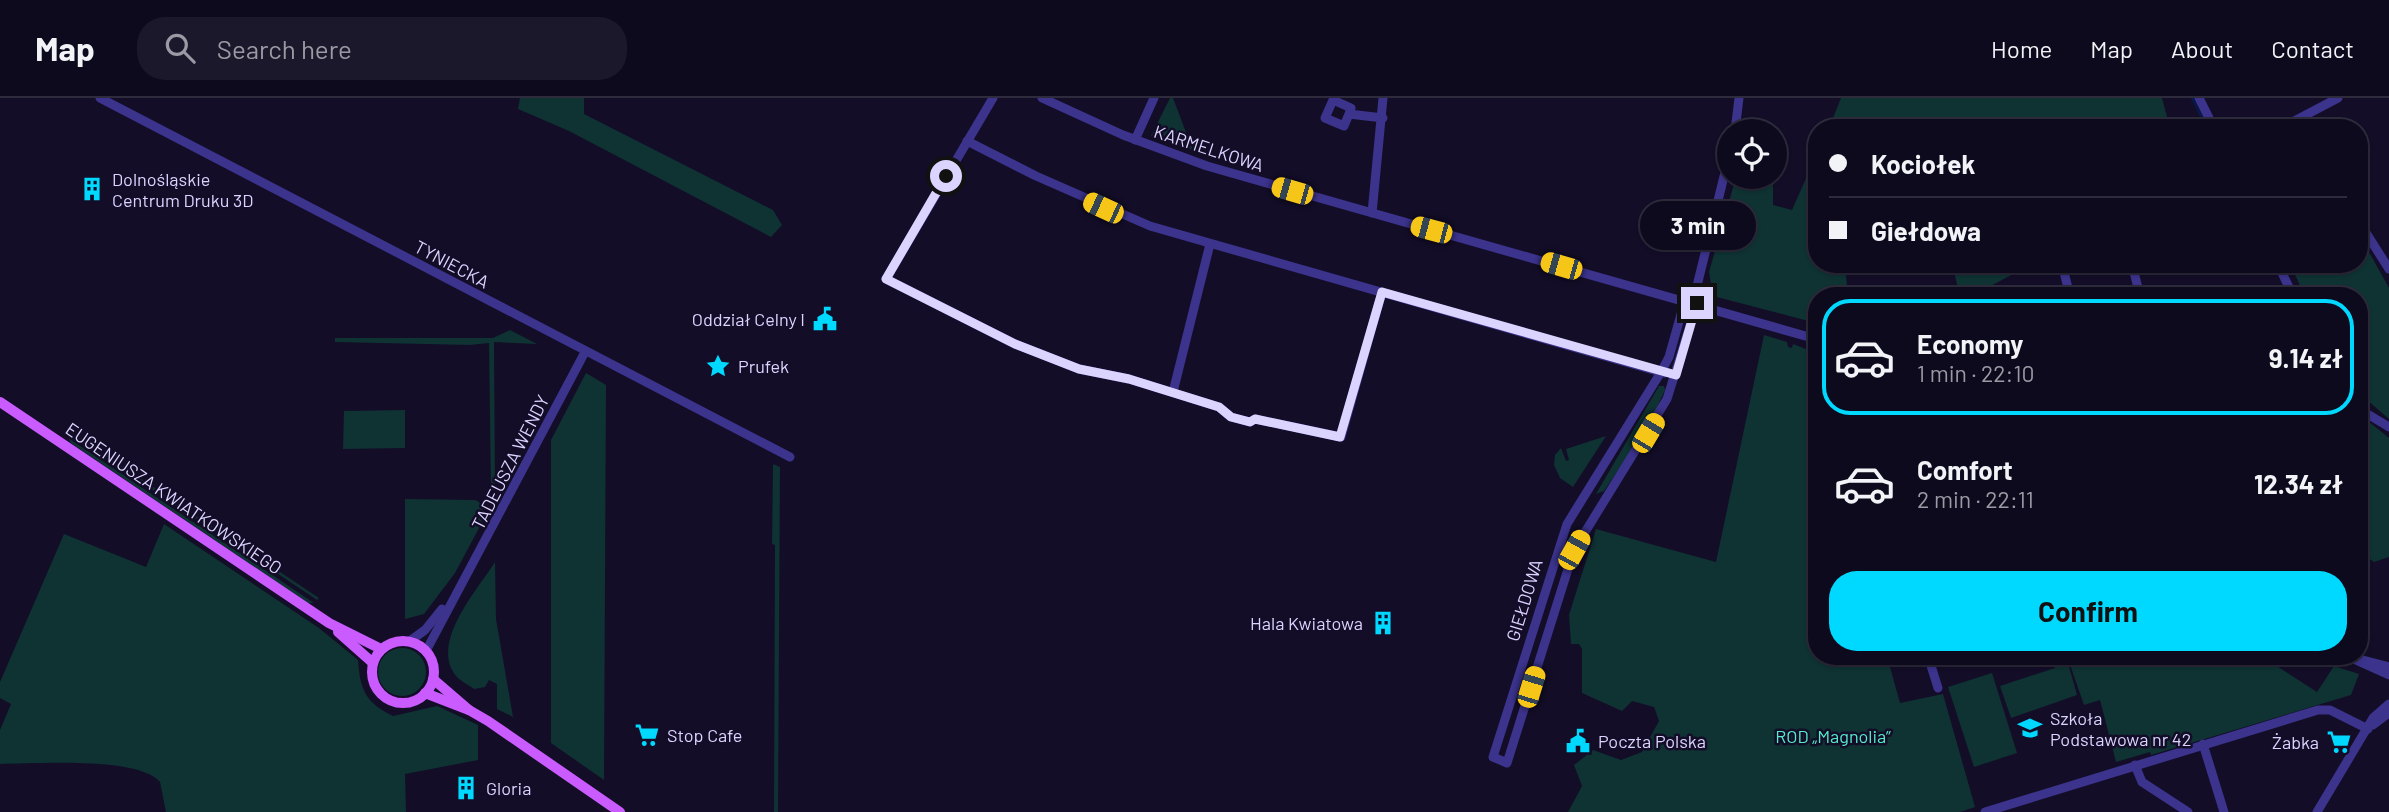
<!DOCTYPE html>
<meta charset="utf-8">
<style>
:root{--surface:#0e0a1e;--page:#1c182b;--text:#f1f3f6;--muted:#9b9aa4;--line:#2e2b3c;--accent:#00d9ff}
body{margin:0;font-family:Barlow,sans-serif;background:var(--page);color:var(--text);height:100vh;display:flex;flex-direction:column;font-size:26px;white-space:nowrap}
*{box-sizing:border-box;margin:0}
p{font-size:23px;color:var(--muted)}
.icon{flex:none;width:38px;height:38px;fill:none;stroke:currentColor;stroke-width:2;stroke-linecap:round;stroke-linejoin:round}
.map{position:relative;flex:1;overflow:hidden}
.panel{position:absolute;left:1808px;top:189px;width:560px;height:378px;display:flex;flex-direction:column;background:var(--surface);border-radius:28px;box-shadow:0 2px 5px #0004,0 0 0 2px var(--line)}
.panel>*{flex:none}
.top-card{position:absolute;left:1808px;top:21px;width:560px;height:154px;border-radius:28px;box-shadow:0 2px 5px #0004,0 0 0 2px var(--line);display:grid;align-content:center;height:154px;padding:0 21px;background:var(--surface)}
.controls{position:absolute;left:1717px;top:21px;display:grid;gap:14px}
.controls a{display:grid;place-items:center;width:70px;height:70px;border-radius:50%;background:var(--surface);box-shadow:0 2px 5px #0004,0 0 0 2px var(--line);font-size:35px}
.end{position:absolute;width:32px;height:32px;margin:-16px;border:9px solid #dbd4ff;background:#111;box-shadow:0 0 0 4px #111}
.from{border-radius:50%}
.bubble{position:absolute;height:49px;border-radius:24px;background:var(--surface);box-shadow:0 2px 5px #0004,0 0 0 2px var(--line);font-size:23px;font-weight:700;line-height:49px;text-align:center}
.car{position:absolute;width:21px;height:42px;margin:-21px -10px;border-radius:9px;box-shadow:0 0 5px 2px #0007;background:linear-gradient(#f5c518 24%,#345 0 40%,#f5c518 0 76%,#345 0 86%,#f5c518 0)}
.top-card b{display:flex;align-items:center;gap:24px;height:66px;font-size:26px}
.top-card b+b{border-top:2px solid var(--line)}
.top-card i{width:18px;height:18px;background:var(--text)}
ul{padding:12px 0 0;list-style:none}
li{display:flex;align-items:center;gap:21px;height:116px;margin:0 14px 10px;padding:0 7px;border:4px solid transparent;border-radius:28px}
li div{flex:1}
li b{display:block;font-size:26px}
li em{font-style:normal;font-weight:700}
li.current{border-color:var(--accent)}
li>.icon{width:63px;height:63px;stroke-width:1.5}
.action{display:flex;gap:14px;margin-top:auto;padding:14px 21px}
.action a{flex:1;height:80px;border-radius:28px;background:var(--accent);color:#111;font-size:28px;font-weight:700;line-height:80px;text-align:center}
header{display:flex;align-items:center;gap:42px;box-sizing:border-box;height:98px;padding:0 35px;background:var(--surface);border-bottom:2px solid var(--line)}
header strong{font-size:33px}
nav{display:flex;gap:38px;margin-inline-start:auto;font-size:24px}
.search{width:490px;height:63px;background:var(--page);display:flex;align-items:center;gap:18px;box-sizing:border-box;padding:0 24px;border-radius:28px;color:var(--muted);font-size:26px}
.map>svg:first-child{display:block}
</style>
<header>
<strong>Map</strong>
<div class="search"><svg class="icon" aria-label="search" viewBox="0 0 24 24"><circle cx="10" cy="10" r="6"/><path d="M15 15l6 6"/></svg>Search here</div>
<nav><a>Home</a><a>Map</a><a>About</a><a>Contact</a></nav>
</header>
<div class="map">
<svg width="2389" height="714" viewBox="0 0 2389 714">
<rect width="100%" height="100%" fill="#130d28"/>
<g fill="#0f3233">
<path d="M520,0H584V16L773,112L782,127L771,139L569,33L518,11Z"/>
<path d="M1170,0H1173L1187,37L1198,41L1195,53L1151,38Z"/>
<path d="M1841,0H2162L2170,30H1829Z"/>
<path d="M1816,58V166H1845L1848,198H1816V225L1713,198L1709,174L1736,79H1773V107L1792,112Z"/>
<path d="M2359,136L2389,190V321L2359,295V198H2305L2290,166H2359Z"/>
<path d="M1952,166H2026V169L1974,197L1960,198Z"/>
<path d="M510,232L537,246L494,244L495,395L491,393L489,245L470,247L335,244V240H493Z"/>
<path d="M1764,237L1787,244L1788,249L1792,250L1793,246L1816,255V558H1887L1900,605L1943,596L1975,709L1960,714H1568L1582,688L1574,667L1593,652L1621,662L1642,654L1659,623L1654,609L1632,603L1622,613L1582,595V551L1579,546H1571L1569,517L1596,431L1716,464Z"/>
<path d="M586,275L606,287L604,682L551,645V342Z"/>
<path d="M1659,288H1664L1665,292L1649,326L1604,393L1596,396Z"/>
<path d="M405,312V350L343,351L344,313Z"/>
<path d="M2368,323L2389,340V459L2374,464L2364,457L2359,464V328L2365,329Z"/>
<path d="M68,332L319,500L317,502L68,335Z"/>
<path d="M1606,338L1573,389L1560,380L1554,367L1555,357L1561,350L1566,363L1569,362L1566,351Z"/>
<path d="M68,340L314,505H308L71,345Z"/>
<path d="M773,366L780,369L778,714H774L775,447L772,446Z"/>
<path d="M405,401L475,402L479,404L486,417L455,475L424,516L405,521Z"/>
<path d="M164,426L319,530L358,562C360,592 366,605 393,618L437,608L478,627V662L405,676L406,714H166L160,684C138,658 34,666 0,666V632L11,606L0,600V584L64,436L146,469Z"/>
<path d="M495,464L496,521L513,619L497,611V586L489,582L485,589L474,591C469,587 460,583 456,578C429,545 478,491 495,464Z"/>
<circle cx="402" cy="574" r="24"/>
<path d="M2066,558L2077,597L2011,620L2000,588L2055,570L2053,561Z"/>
<path d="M2067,558H2087L2088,563V558H2261L2317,594L2334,568L2359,576L2351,597L2151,657L2150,654L2116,664L2100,602L2084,607Z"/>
<path d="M1992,575L2017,655L1974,669L1948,589Z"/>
</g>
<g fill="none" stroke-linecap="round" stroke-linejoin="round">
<path stroke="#051a49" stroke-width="2.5" d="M2192,0L2207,30"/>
<g stroke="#3b338c" stroke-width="9">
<path d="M100,0L790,359"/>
<path d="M993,0L886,181L1015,246L1079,271L1129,281L1219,309L1231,319L1250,324L1255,321L1341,339L1382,194"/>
<path d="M1042,0L1123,37L1207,68L1816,241"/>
<path d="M2199,0L2214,30"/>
<path d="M1349,16L1344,28L1325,20L1333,2L1351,10L1349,16L1383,20"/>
<path d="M2281,30L2338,0"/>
<path d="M1735,33L1739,0"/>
<path d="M1135,42L1154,0"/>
<path d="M967,43L1036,78L1150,128L1664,275"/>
<path d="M1372,115L1383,0"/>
<path d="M2361,127L2389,171"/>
<path d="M2062,166L2070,198"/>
<path d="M2132,166L2140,198"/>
<path d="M2278,166L2293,198"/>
<path d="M1685,202L1669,259L1661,274L1567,426L1493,659L1507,665L1574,452L1667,301L1697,205"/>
<path d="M1693,204L1729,58"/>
<path d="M1173,294L1210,146"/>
<path d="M2359,311L2389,329"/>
<path d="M410,543L425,532L442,511"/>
<path d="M426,553L585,254"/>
<path d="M1928,558L1938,590"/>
<path d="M2347,558L2389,577"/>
<path d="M2359,561L2389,569"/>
<path d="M2373,627L2389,615"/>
<path d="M2203,646L2224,714"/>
<path d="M2135,667L2142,684L2188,714"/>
<path d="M1985,714L2318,612H2330L2368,631"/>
<path d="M2317,714L2373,620L2389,606"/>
</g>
<g stroke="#ca5bff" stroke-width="10">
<path d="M0,304L329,525L381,551"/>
<path d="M338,534L373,565"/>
<circle cx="403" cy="574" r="31"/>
<path d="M433,581L469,612"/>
<path d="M425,595L469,612L488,623L620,714"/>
</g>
</g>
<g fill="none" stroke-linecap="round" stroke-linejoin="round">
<path stroke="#dbd4ff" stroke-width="9" d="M946,78L886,181L1015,246L1079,271L1129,281L1219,309L1231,319L1250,324L1255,321L1340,339L1382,194L1676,277L1697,205"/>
</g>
<defs>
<g id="building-bare" transform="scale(1.89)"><path d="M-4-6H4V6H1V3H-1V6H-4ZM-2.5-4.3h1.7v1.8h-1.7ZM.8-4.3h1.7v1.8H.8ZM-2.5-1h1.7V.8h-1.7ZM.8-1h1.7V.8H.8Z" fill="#00d9ff" stroke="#130d28" stroke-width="2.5" paint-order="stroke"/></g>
<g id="civic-bare" transform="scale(1.89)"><path d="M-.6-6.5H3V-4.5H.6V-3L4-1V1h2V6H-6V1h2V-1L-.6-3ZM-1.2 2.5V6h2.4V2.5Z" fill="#00d9ff" stroke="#130d28" stroke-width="2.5" paint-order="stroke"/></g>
<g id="sight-bare" transform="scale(1.89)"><path d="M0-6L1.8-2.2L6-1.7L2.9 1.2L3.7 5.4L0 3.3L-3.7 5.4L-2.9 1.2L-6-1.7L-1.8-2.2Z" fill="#00d9ff" stroke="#130d28" stroke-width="2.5" paint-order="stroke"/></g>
<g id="school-bare" transform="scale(1.89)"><path d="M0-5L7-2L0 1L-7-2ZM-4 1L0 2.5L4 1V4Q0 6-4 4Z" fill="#00d9ff" stroke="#130d28" stroke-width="2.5" paint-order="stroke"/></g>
<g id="supermarket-bare" transform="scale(1.89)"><path d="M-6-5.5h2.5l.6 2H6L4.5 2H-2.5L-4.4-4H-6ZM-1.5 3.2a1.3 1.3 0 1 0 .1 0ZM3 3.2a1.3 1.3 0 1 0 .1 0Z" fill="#00d9ff" stroke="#130d28" stroke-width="2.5" paint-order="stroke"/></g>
</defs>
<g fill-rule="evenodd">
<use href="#building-bare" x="92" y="91"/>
<use href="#civic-bare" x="825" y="221"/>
<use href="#sight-bare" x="718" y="268"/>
<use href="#building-bare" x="1383" y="525"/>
<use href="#school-bare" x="2030" y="630"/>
<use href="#supermarket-bare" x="647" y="637"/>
<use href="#civic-bare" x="1578" y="643"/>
<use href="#supermarket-bare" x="2339" y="644"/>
<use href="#building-bare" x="466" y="690"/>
</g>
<g text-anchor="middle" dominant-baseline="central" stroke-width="5" stroke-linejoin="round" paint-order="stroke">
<g font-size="18" fill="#dbd4ff" stroke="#130d28">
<text transform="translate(1209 50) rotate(18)">KARMELKOWA</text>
<text transform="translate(452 166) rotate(28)">TYNIECKA</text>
<text transform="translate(510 364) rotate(-63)">TADEUSZA WENDY</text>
<text transform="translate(174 400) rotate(34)">EUGENIUSZA KWIATKOWSKIEGO</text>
<text transform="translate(1524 502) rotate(-73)">GIEŁDOWA</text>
</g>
<g font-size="18" fill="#dbd4ff" stroke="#130d28" text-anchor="start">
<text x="112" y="81">Dolnośląskie<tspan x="112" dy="21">Centrum Druku 3D</tspan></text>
<text x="805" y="221" text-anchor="end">Oddział Celny I</text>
<text x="738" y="268">Prufek</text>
<text x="1363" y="525" text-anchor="end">Hala Kwiatowa</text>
<text x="2050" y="620">Szkoła<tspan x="2050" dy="21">Podstawowa nr 42</tspan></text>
<text x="667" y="637">Stop Cafe</text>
<text x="1598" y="643">Poczta Polska</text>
<text x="2319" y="644" text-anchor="end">Żabka</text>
<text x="486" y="690">Gloria</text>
</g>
<g font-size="18" fill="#53eccd" stroke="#130d28">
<text x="1833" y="638">ROD „Magnolia”</text>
</g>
</g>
</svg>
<div class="controls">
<a><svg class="icon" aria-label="locate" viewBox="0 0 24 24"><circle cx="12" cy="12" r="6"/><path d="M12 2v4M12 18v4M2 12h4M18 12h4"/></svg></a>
</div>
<i class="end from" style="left:946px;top:78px"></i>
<i class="end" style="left:1697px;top:205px"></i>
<div class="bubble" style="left:1640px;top:103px;width:116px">3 min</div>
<i class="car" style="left:1292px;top:93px;rotate:286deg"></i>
<i class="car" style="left:1103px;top:110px;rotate:295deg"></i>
<i class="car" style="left:1431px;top:132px;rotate:285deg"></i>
<i class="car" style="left:1561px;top:168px;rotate:286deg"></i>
<i class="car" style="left:1648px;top:335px;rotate:31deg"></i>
<i class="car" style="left:1574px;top:452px;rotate:29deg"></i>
<i class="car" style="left:1531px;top:589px;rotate:17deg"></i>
<div class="top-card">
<b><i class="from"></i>Kociołek</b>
<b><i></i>Giełdowa</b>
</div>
<section class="panel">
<ul>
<li class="current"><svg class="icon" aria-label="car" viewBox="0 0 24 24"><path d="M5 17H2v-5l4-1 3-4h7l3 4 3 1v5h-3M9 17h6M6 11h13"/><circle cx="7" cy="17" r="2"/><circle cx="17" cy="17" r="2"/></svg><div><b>Economy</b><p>1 min · 22:10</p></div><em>9.14 zł</em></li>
<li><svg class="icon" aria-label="car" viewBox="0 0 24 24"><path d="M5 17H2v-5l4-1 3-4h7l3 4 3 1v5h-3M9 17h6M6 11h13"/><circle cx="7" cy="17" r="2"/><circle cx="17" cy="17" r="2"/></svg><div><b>Comfort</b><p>2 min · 22:11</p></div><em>12.34 zł</em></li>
</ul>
<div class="action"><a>Confirm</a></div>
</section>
</div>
